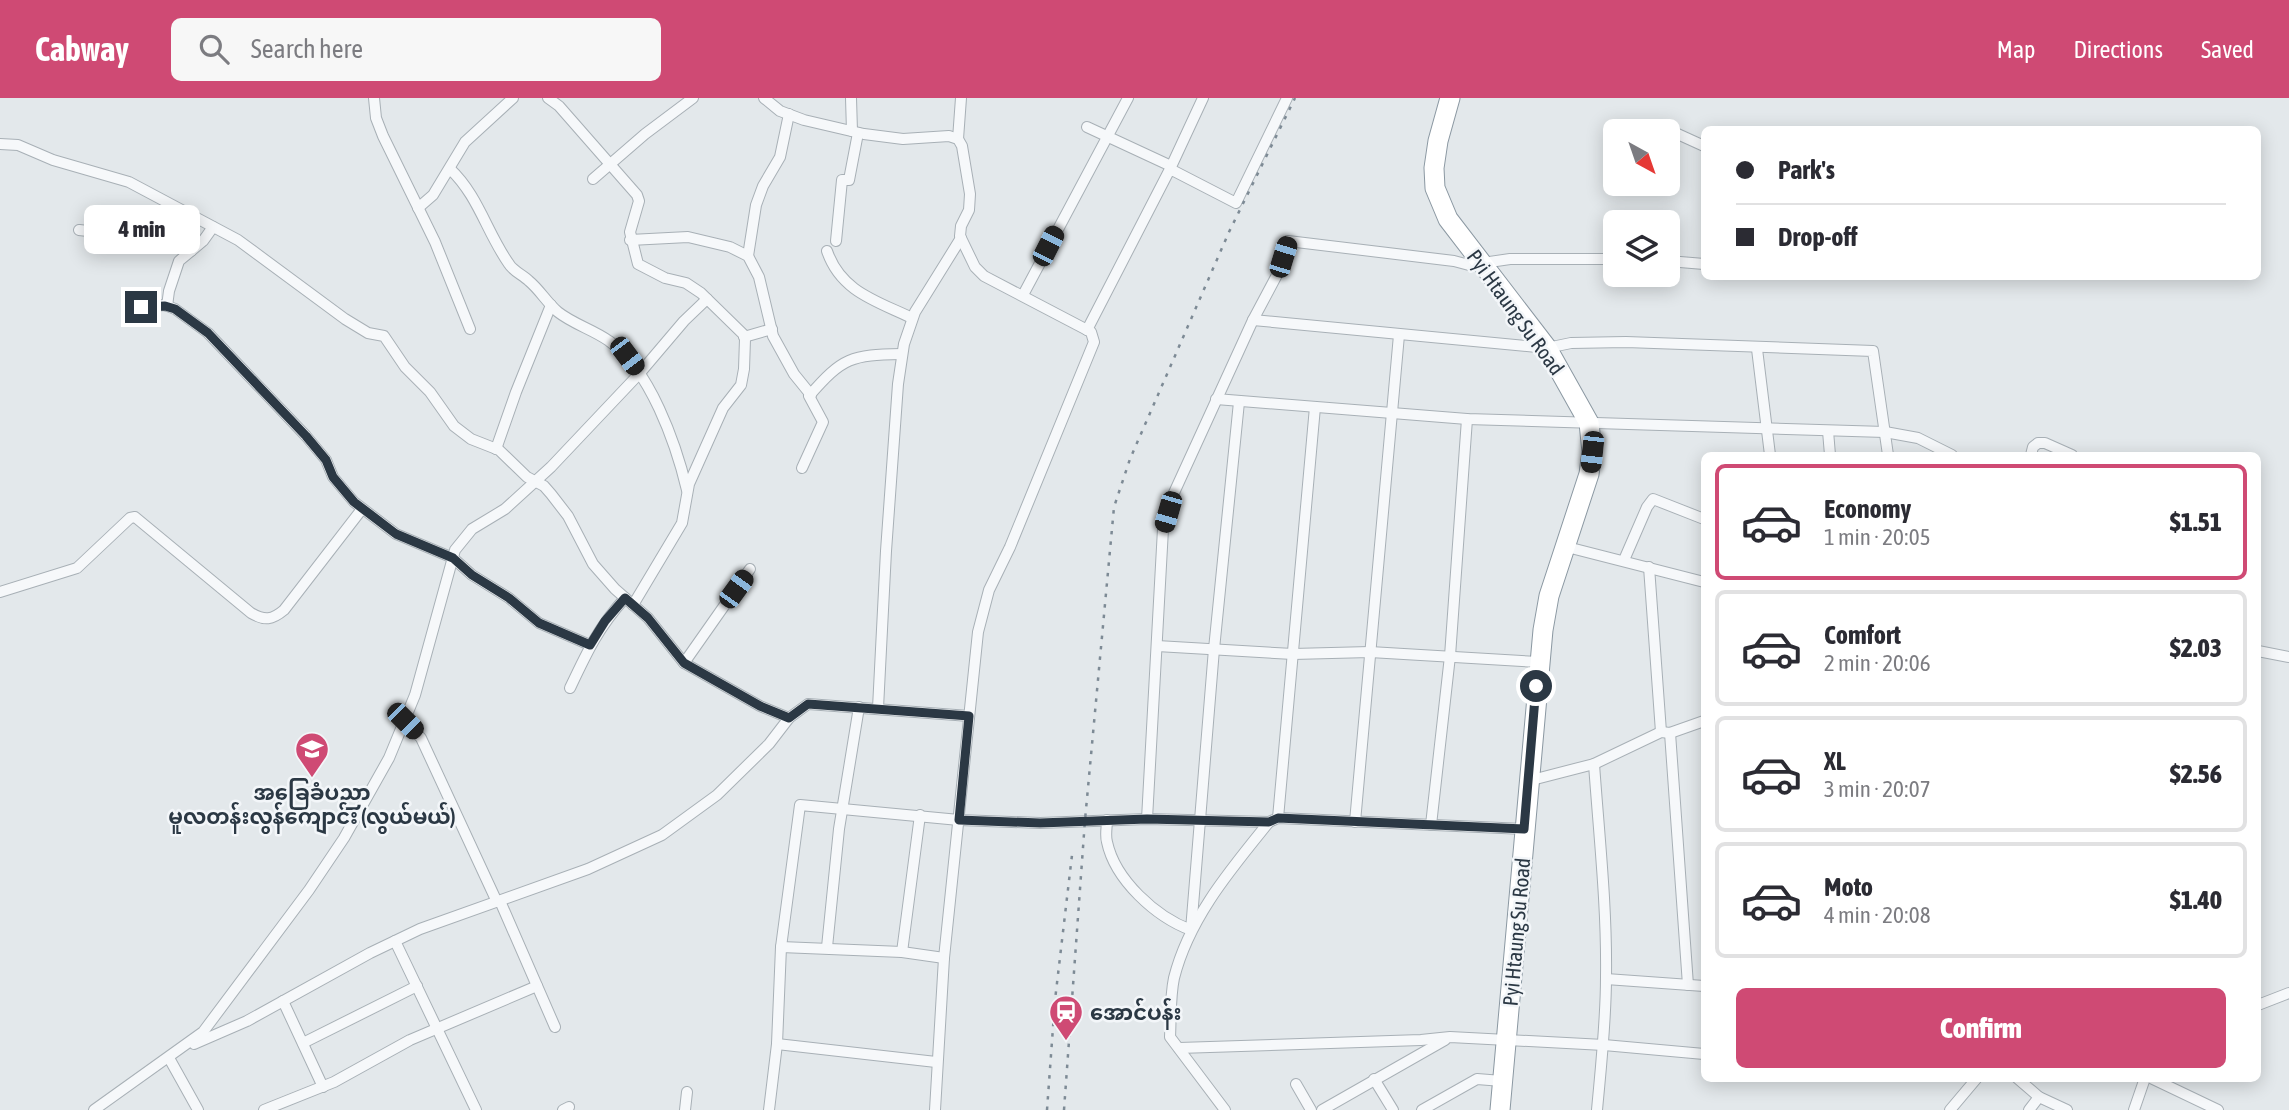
<!DOCTYPE html>
<meta charset="utf-8">
<style>
:root{--surface:#fff;--page:#f7f7f7;--text:#2b2b33;--muted:#7c7c81;--line:#e1e1e2;--accent:#cf4a74}
body{margin:0;font-family:"Asap Condensed","Noto Sans Myanmar",sans-serif;background:var(--page);color:var(--text);height:100vh;display:flex;flex-direction:column;font-size:26px;white-space:nowrap}
*{box-sizing:border-box;margin:0}
p{font-size:23px;color:var(--muted)}
.icon{flex:none;width:38px;height:38px;fill:none;stroke:currentColor;stroke-width:2;stroke-linecap:round;stroke-linejoin:round}
.map{position:relative;flex:1;overflow:hidden}
.drawer{position:absolute;left:1701px;top:354px;width:560px;height:630px;display:flex;flex-direction:column;background:var(--surface);border-radius:10px;box-shadow:0 4px 18px #0003}
.drawer>*{flex:none}
.banner{position:absolute;left:1701px;top:28px;width:560px;height:154px;border-radius:10px;box-shadow:0 4px 18px #0003;display:grid;align-content:center;height:154px;padding:0 35px;background:var(--surface)}
.needle{width:46px;rotate:140deg}
.buttons{position:absolute;left:1603px;top:21px;display:grid;gap:14px}
.buttons a{display:grid;place-items:center;width:77px;height:77px;border-radius:10px;background:var(--surface);box-shadow:0 4px 18px #0003;font-size:35px}
.end{position:absolute;width:32px;height:32px;margin:-16px;border:9px solid #2b3844;background:#fff;box-shadow:0 0 0 4px #fff}
.from{border-radius:50%}
.bubble{position:absolute;height:49px;border-radius:10px;background:var(--surface);box-shadow:0 4px 18px #0003;font-size:23px;font-weight:800;line-height:49px;text-align:center}
.car{position:absolute;width:21px;height:42px;margin:-21px -10px;border-radius:9px;box-shadow:0 0 5px 2px #0007;background:linear-gradient(#222 24%,#8ab4d8 0 40%,#222 0 76%,#8ab4d8 0 86%,#222 0)}
.banner b{display:flex;align-items:center;gap:24px;height:66px;font-size:26px}
.banner b+b{border-top:2px solid var(--line)}
.banner i{width:18px;height:18px;background:var(--text)}
ul{padding:12px 0 0;list-style:none}
li{display:flex;align-items:center;gap:21px;height:116px;margin:0 14px 10px;padding:0 21px;border:4px solid var(--line);border-radius:10px}
li div{flex:1}
li b{display:block;font-size:26px}
li em{font-style:normal;font-weight:800}
li.selected{border-color:var(--accent)}
li>.icon{width:63px;height:63px;stroke-width:1.5}
.action{display:flex;gap:14px;margin-top:auto;padding:14px 35px}
.action a{flex:1;height:80px;border-radius:10px;background:var(--accent);color:#fff;font-size:28px;font-weight:800;line-height:80px;text-align:center}
header{display:flex;align-items:center;gap:42px;box-sizing:border-box;height:98px;padding:0 35px;background:var(--accent);color:#fff}
header strong{font-size:33px}
nav{display:flex;gap:38px;margin-inline-start:auto;font-size:24px}
.search{width:490px;height:63px;background:var(--page);display:flex;align-items:center;gap:18px;box-sizing:border-box;padding:0 24px;border-radius:10px;color:var(--muted);font-size:26px}
.map>svg:first-child{display:block}
</style>
<header>
<strong>Cabway</strong>
<div class="search"><svg class="icon" aria-label="search" viewBox="0 0 24 24"><circle cx="10" cy="10" r="6"/><path d="M15 15l6 6"/></svg>Search here</div>
<nav><a>Map</a><a>Directions</a><a>Saved</a></nav>
</header>
<div class="map">
<svg width="2289" height="1012" viewBox="0 0 2289 1012">
<rect width="100%" height="100%" fill="#e3e8eb"/>
<g fill="none" stroke-linecap="round" stroke-linejoin="round">
<g stroke="#a8b0b6" stroke-width="12">
<g id="street">
<path d="M374,0L376,20L383,38L435,144L470,231"/>
<path d="M548,0L559,8L637,97L639,103L630,134L638,166L665,180L686,185L701,195L744,237L745,241L744,271L741,287L723,310L689,386L682,425L633,507"/>
<path d="M764,0L780,13L804,22L864,36L903,41L949,38L958,41L962,48L970,96L969,112L961,128L960,138L975,169L984,178L1091,234L1094,244L1010,449L989,492L978,534L944,860L935,1012"/>
<path d="M851,0L852,33"/>
<path d="M1087,29L1171,68"/>
<path d="M1671,33L1704,48"/>
<path d="M958,41L961,0"/>
<path d="M0,46L18,47L53,62L129,84L238,142L345,221L368,235L384,238L405,269L430,294L454,328L471,341L499,352L527,379L544,388L551,396L568,418L593,466L615,491L648,520L684,565L760,608L789,620"/>
<path d="M450,71C478,97 487,135 509,166C513,173 523,177 529,183C540,192 547,205 558,214C573,226 594,232 609,243C650,271 676,346 687,392"/>
<path d="M1170,71L1203,0"/>
<path d="M593,81L645,36L693,0"/>
<path d="M418,110L433,97L465,44L513,0"/>
<path d="M79,132C105,136 130,132 154,137C167,140 179,148 191,153"/>
<path d="M630,142L688,139L730,149L748,158L759,179L773,238L794,276L811,297"/>
<path d="M836,143L842,82H849L858,35"/>
<path d="M827,153C841,194 877,203 912,220"/>
<path d="M748,158L756,107L763,88L780,59L789,16"/>
<path d="M1668,163L1704,166"/>
<path d="M1023,197L1128,0"/>
<path d="M167,208L169,193L179,163L203,143L213,129"/>
<path d="M141,209L165,207L175,211L208,235L306,338L326,362L333,379L354,404L396,436L453,460L472,477L509,500L539,525L590,547"/>
<path d="M1253,222L1547,250L1571,245L1626,244L1873,253L1888,357"/>
<path d="M1087,232L1170,71L1236,105L1287,0"/>
<path d="M744,239L772,231"/>
<path d="M1757,251L1770,357"/>
<path d="M1216,301L1467,321L1885,334L1918,340L1952,357"/>
<path d="M1828,333L1830,357"/>
<path d="M496,351L516,294L551,207"/>
<path d="M2031,357L2033,349L2038,345H2045L2072,357"/>
<path d="M802,370L823,324L809,298C843,259 851,257 902,256"/>
<path d="M1567,449L1704,484"/>
<path d="M1624,462L1647,409L1653,401L1704,421"/>
<path d="M1649,469L1661,634"/>
<path d="M0,494L77,470L130,420L135,419L251,515C265,523 272,522 284,512L362,411"/>
<path d="M1157,548L1293,556L1370,554L1538,564"/>
<path d="M2258,553L2289,559"/>
<path d="M684,565L750,471"/>
<path d="M570,590C587,554 598,530 625,500"/>
<path d="M878,610L886,453L898,286L904,246L915,214L961,140"/>
<path d="M405,623L421,640L497,804"/>
<path d="M1670,635L1688,887"/>
<path d="M1594,666C1599,737 1607,808 1606,879C1606,924 1601,968 1597,1012"/>
<path d="M1528,683L1594,666L1661,634L1670,635L1704,623"/>
<path d="M1278,720L1315,309"/>
<path d="M1147,721L1163,431L1173,397L1253,222L1278,175L1288,143L1454,163L1469,167L1510,161H1615"/>
<path d="M1107,722C1107,729 1105,737 1107,744C1115,782 1156,819 1191,832L1214,551L1239,304"/>
<path d="M1355,724L1399,237"/>
<path d="M1431,727L1450,558L1467,321"/>
<path d="M500,803L555,929"/>
<path d="M395,843L476,1012"/>
<path d="M781,849L800,707L959,722L1040,725L1147,721L1269,724L1278,720L1524,731"/>
<path d="M827,849L839,731L859,609"/>
<path d="M902,854L920,717"/>
<path d="M1606,881L1704,888"/>
<path d="M283,903L323,989"/>
<path d="M2258,907L2289,895"/>
<path d="M303,945L417,888"/>
<path d="M194,946L247,923L370,855L420,831L588,771L662,737L717,697L769,646L789,620L808,606L969,618"/>
<path d="M777,946L936,964"/>
<path d="M1179,950L1421,942L1450,939L1604,947L1704,956"/>
<path d="M169,960L198,1012"/>
<path d="M2017,980L2039,999L2067,1012"/>
<path d="M2151,980L2218,1012"/>
<path d="M1374,981L1393,1012"/>
<path d="M1296,986L1311,1012"/>
<path d="M94,1012L203,934L309,792L344,740L389,660L415,597L455,452L472,431L505,411L551,369L639,276L684,223L707,201"/>
<path d="M264,1012L334,984L410,942L537,888"/>
<path d="M563,1012L569,1009"/>
<path d="M685,1012L687,994"/>
<path d="M769,1012L777,946L781,849L902,854L944,860"/>
<path d="M1225,1012L1170,939C1171,920 1170,899 1174,880C1189,820 1231,771 1269,724"/>
<path d="M1322,1012L1445,942"/>
<path d="M1422,1012L1477,981L1502,983"/>
<path d="M1950,1012L1977,980"/>
<path d="M2029,1012L2039,999"/>
<path d="M2134,1012L2145,980"/>
</g>
</g>
<g stroke="#8b98a2" stroke-width="21">
<path id="highway" d="M1450,0L1438,43L1434,70L1435,90L1448,121L1547,250L1589,325L1592,354L1589,376L1549,498L1543,532L1500,1012"/>
</g>
<use href="#street" stroke="#f6f8fa" stroke-width="10"/>
<use href="#highway" stroke="#fff" stroke-width="19"/>
<g stroke="#7d8a95" stroke-width="2.5" stroke-dasharray="3.5 7" stroke-linecap="butt">
<path d="M1047,1012L1055,902L1072,757"/>
<path d="M1064,1012L1085,722L1114,409L1130,361L1229,134L1295,0"/>
</g>
</g>
<g fill="none" stroke-linecap="round" stroke-linejoin="round">
<path stroke="#2b3844" stroke-width="9" d="M141,209L165,208L175,211L208,235L306,338L326,362L333,379L354,404L396,436L453,460L472,477L509,500L539,525L590,547L605,523L625,500L648,520L684,565L760,608L789,620L808,606L969,618L959,722L1040,725L1147,721L1269,724L1278,720L1524,731L1536,588"/>
</g>
<defs>
<g id="school-pin" transform="scale(1.75)"><path d="M0 17L-7.5 6A9.5 9.5 0 1 1 7.5 6Z" fill="#cf4a74" stroke="#f3f6f9"/><path d="M0-5L7-2L0 1L-7-2ZM-4 1L0 2.5L4 1V4Q0 6-4 4Z" fill="#fff"/></g>
<g id="station-pin" transform="scale(1.75)"><path d="M0 17L-7.5 6A9.5 9.5 0 1 1 7.5 6Z" fill="#cf4a74" stroke="#f3f6f9"/><path d="M-3-6H3Q5-6 5-4V2Q5 4 3 4L4.5 6H3L1.5 4h-3L-3 6H-4.5L-3 4Q-5 4-5 2V-4Q-5-6-3-6ZM-3.5-4v3h7v-3ZM-3.5 1v1.5H-2V1ZM2 1v1.5H3.5V1Z" fill="#fff"/></g>
</defs>
<g fill-rule="evenodd">
<use href="#school-pin" x="312" y="651"/>
<use href="#station-pin" x="1066" y="914"/>
</g>
<g text-anchor="middle" dominant-baseline="central" stroke-width="5" stroke-linejoin="round" paint-order="stroke">
<g font-size="21" fill="#2b3844" stroke="#f3f6f9">
<text transform="translate(1516 214) rotate(54)">Pyi Htaung Su Road</text>
<text transform="translate(1516 834) rotate(-85)">Pyi Htaung Su Road</text>
</g>
<g font-size="21" font-weight="bold" fill="#2b3844" stroke="#f3f6f9">
<text x="312" y="694">အခြေခံပညာ<tspan x="312" dy="24">မူလတန်းလွန်ကျောင်း (လွယ်မယ်)</tspan></text>
<text x="1090" y="914" text-anchor="start">အောင်ပန်း</text>
</g>
</g>
</svg>
<div class="buttons">
<a><svg class="needle" viewBox="-14 -14 28 28"><path d="M0-13l5 13h-10z" fill="#e53935"/><path d="M0 13l5-13h-10z" fill="#7c7c81"/></svg></a>
<a><svg class="icon" aria-label="layers" viewBox="0 0 24 24"><path d="M12 4l9 5-9 5-9-5zM3 14l9 5 9-5"/></svg></a>
</div>
<i class="end from" style="left:1536px;top:588px"></i>
<i class="end" style="left:141px;top:209px"></i>
<div class="bubble" style="left:84px;top:107px;width:116px">4 min</div>
<i class="car" style="left:1048px;top:148px;rotate:27deg"></i>
<i class="car" style="left:1283px;top:159px;rotate:17deg"></i>
<i class="car" style="left:627px;top:258px;rotate:143deg"></i>
<i class="car" style="left:1592px;top:354px;rotate:186deg"></i>
<i class="car" style="left:1168px;top:414px;rotate:196deg"></i>
<i class="car" style="left:736px;top:491px;rotate:36deg"></i>
<i class="car" style="left:405px;top:623px;rotate:135deg"></i>
<div class="banner">
<b><i class="from"></i>Park's</b>
<b><i></i>Drop-off</b>
</div>
<section class="drawer">
<ul>
<li class="selected"><svg class="icon" aria-label="car" viewBox="0 0 24 24"><path d="M5 17H2v-5l4-1 3-4h7l3 4 3 1v5h-3M9 17h6M6 11h13"/><circle cx="7" cy="17" r="2"/><circle cx="17" cy="17" r="2"/></svg><div><b>Economy</b><p>1 min · 20:05</p></div><em>$1.51</em></li>
<li><svg class="icon" aria-label="car" viewBox="0 0 24 24"><path d="M5 17H2v-5l4-1 3-4h7l3 4 3 1v5h-3M9 17h6M6 11h13"/><circle cx="7" cy="17" r="2"/><circle cx="17" cy="17" r="2"/></svg><div><b>Comfort</b><p>2 min · 20:06</p></div><em>$2.03</em></li>
<li><svg class="icon" aria-label="car" viewBox="0 0 24 24"><path d="M5 17H2v-5l4-1 3-4h7l3 4 3 1v5h-3M9 17h6M6 11h13"/><circle cx="7" cy="17" r="2"/><circle cx="17" cy="17" r="2"/></svg><div><b>XL</b><p>3 min · 20:07</p></div><em>$2.56</em></li>
<li><svg class="icon" aria-label="car" viewBox="0 0 24 24"><path d="M5 17H2v-5l4-1 3-4h7l3 4 3 1v5h-3M9 17h6M6 11h13"/><circle cx="7" cy="17" r="2"/><circle cx="17" cy="17" r="2"/></svg><div><b>Moto</b><p>4 min · 20:08</p></div><em>$1.40</em></li>
</ul>
<div class="action"><a>Confirm</a></div>
</section>
</div>
